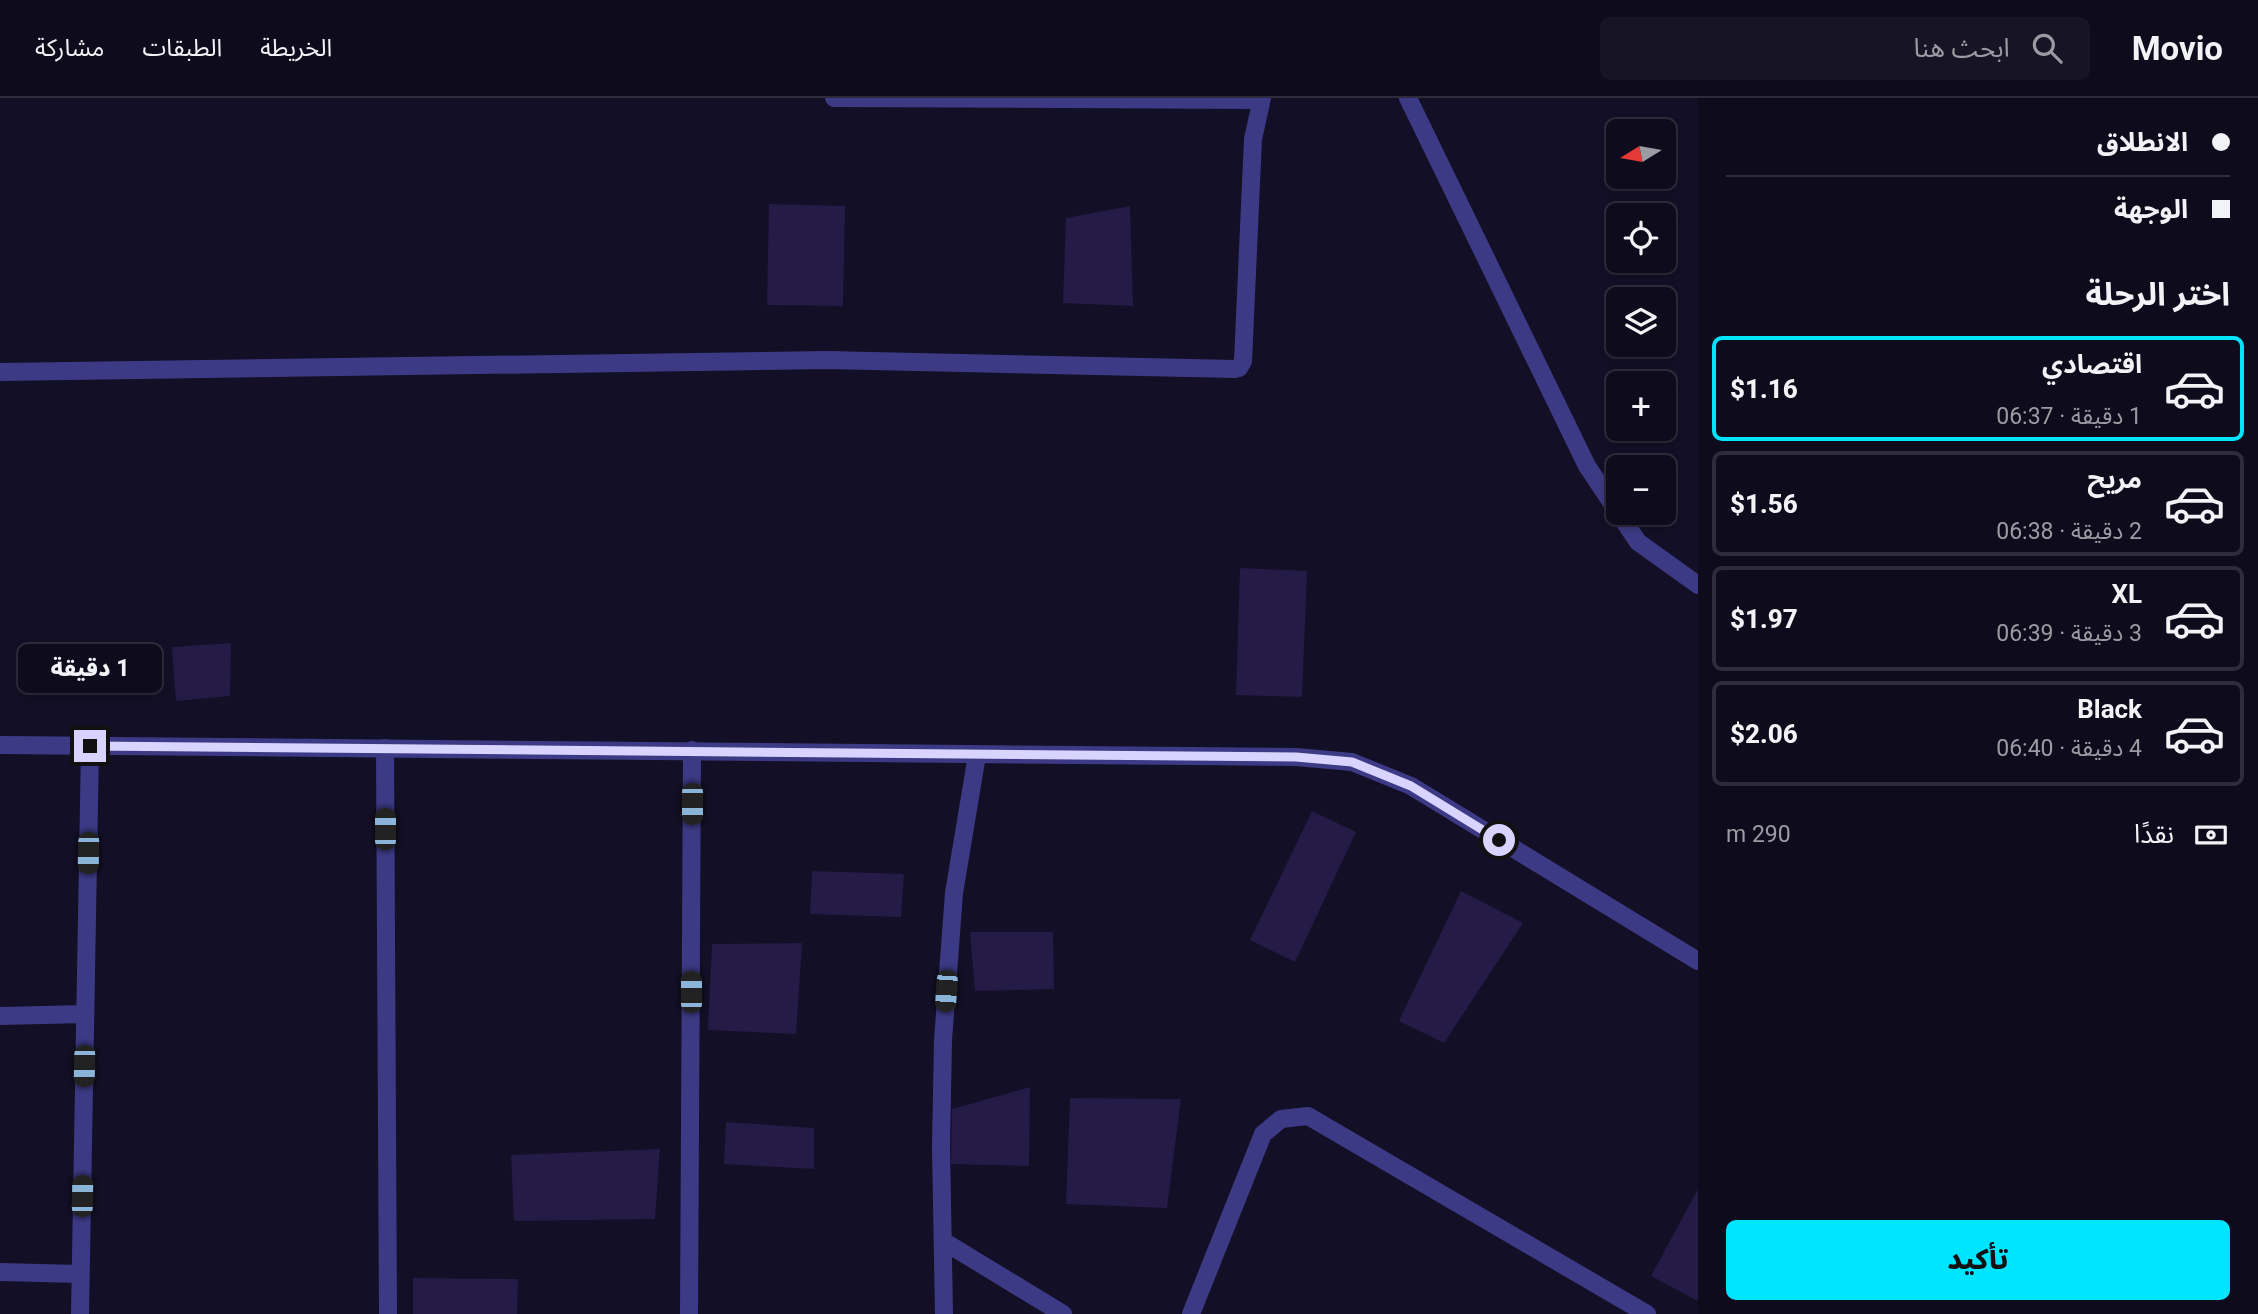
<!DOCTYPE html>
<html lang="ar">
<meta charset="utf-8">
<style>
:root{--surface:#0e0b1c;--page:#171425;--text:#f1f3f6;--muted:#9b9ba3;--line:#2e2b3b;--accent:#00e5ff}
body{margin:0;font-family:Roboto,"Noto Sans Arabic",sans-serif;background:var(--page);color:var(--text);direction:rtl;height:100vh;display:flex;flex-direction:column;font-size:26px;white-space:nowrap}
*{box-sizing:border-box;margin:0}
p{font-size:23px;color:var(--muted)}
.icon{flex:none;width:38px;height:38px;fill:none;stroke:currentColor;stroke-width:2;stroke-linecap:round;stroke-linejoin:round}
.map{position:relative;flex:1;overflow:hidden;direction:ltr}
.details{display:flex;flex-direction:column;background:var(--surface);width:560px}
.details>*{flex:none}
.hud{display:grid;align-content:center;height:154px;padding:0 28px;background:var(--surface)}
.needle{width:46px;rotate:259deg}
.fabs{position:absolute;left:1606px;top:21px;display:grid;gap:14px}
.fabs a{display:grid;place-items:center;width:70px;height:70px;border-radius:10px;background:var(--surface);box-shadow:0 4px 10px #0003,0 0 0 2px var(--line);font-size:35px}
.end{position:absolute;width:32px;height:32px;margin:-16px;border:9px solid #d9d4ff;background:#111;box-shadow:0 0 0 4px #111}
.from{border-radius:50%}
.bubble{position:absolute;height:49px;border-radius:10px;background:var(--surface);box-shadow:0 4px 10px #0003,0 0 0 2px var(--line);font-size:23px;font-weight:800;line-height:49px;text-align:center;direction:rtl}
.car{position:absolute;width:21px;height:42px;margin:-21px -10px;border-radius:9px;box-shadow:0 0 5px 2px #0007;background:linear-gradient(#222 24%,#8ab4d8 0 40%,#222 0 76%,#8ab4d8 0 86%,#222 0)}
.hud b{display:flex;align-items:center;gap:24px;height:66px;font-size:26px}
.hud b+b{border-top:2px solid var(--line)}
.hud i{width:18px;height:18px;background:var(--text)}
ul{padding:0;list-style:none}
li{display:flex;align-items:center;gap:21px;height:105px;margin:0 14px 10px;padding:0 14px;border:4px solid var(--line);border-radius:10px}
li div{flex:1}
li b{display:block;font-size:26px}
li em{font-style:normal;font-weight:800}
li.active{border-color:var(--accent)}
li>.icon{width:63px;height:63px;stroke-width:1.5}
h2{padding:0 28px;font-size:32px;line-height:84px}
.pay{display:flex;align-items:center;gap:18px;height:77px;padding:0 28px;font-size:26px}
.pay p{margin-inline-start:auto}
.action{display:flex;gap:14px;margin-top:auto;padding:14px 28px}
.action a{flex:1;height:80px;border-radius:10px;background:var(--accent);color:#111;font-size:28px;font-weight:800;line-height:80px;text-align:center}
header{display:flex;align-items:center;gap:42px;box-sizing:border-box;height:98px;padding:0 35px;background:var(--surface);border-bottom:2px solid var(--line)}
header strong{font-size:33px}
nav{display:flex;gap:38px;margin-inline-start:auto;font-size:24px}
.search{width:490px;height:63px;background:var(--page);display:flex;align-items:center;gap:18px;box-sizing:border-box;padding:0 24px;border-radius:10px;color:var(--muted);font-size:26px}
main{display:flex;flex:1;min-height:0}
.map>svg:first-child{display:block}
</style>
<header>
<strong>Movio</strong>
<div class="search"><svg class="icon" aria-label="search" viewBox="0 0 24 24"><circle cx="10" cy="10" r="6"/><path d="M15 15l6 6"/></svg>ابحث هنا</div>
<nav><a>الخريطة</a><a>الطبقات</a><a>مشاركة</a></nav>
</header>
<main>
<section class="details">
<div class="hud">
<b><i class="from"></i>الانطلاق</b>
<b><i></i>الوجهة</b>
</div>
<h2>اختر الرحلة</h2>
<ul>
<li class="active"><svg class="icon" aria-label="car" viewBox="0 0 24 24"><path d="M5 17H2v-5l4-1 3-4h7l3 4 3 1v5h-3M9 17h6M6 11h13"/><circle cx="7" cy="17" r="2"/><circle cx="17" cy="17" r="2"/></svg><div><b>اقتصادي</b><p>1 دقيقة · 06:37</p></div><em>$1.16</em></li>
<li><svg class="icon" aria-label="car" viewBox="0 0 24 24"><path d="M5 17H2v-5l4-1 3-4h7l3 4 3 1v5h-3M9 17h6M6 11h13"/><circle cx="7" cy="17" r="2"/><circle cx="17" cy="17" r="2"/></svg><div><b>مريح</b><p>2 دقيقة · 06:38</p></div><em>$1.56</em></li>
<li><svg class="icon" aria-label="car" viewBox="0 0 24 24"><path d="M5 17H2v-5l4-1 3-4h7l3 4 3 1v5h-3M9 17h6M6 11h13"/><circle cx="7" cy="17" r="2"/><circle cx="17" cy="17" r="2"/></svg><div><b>XL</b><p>3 دقيقة · 06:39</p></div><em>$1.97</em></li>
<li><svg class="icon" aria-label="car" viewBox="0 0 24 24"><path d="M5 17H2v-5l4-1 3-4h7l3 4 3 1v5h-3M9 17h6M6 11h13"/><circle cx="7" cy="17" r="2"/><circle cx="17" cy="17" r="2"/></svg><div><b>Black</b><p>4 دقيقة · 06:40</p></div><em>$2.06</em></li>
</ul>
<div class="pay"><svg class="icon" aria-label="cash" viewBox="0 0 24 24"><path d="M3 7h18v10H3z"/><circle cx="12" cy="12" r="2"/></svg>نقدًا<p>290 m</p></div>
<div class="action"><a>تأكيد</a></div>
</section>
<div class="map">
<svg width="1698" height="1216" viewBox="0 0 1698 1216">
<rect width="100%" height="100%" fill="#130f26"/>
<g fill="#241b47">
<path d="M769,106L845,108L843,208L767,207Z"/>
<path d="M1130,108L1133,208L1063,205L1066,120Z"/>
<path d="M1240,470L1307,473L1302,599L1236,597Z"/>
<path d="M231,545L230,598L176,603L172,549Z"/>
<path d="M1312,713L1356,734L1295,864L1250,842Z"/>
<path d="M812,773L904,776L901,819L810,816Z"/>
<path d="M1461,793L1523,825L1444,945L1399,923Z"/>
<path d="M970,834H1053L1054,891L975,893Z"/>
<path d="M802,845L796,936L708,932L712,846Z"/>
<path d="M1030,989L1029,1068L951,1066L952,1011Z"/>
<path d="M1070,1000L1181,1001L1167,1110L1066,1106Z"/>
<path d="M726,1024L814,1030V1071L724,1066Z"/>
<path d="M660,1051L655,1121L514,1123L511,1057Z"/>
<path d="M1698,1091V1203L1651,1178Z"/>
<path d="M413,1180L518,1181L517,1216H413Z"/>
</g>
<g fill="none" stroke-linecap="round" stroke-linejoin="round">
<g stroke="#3d3a85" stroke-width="18">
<path d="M834,0L1261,2"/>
<path d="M1408,0L1587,368L1638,444L1698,487"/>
<path d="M0,274L827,262L1235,271L1239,270L1243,263L1253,41L1262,0"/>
<path d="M0,647L1296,659L1352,664L1411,688L1698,863"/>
<path d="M385,650L388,1216"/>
<path d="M0,918L85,916"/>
<path d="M943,1143L1063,1216"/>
<path d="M0,1174L80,1176"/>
<path d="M80,1216L90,648"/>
<path d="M689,1216L692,652"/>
<path d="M944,1216L941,1049L943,942L954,795L977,657"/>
<path d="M1191,1216L1263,1036L1281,1021L1308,1018L1647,1216"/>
</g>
</g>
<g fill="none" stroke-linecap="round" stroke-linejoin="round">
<path stroke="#d9d4ff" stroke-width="9" d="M90,648L1296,659L1352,664L1411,688L1499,742"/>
</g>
</svg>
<div class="fabs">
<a><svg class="needle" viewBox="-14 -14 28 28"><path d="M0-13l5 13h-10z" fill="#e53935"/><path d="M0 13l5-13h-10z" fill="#9b9ba3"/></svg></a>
<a><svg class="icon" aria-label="locate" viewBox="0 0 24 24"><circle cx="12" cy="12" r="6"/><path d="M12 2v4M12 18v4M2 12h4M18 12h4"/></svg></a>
<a><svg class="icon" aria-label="layers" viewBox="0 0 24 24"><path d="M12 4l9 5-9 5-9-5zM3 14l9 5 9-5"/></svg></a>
<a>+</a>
<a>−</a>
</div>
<i class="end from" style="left:1499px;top:742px"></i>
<i class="end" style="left:90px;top:648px"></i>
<div class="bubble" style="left:18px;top:546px;width:144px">1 دقيقة</div>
<i class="car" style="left:692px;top:706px;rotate:180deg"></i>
<i class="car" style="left:385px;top:731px;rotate:0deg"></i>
<i class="car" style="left:88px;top:755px;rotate:181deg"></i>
<i class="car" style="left:946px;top:893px;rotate:184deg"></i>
<i class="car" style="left:691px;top:894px;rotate:0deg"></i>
<i class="car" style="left:84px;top:968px;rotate:181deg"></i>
<i class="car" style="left:82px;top:1098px;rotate:1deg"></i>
</div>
</main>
